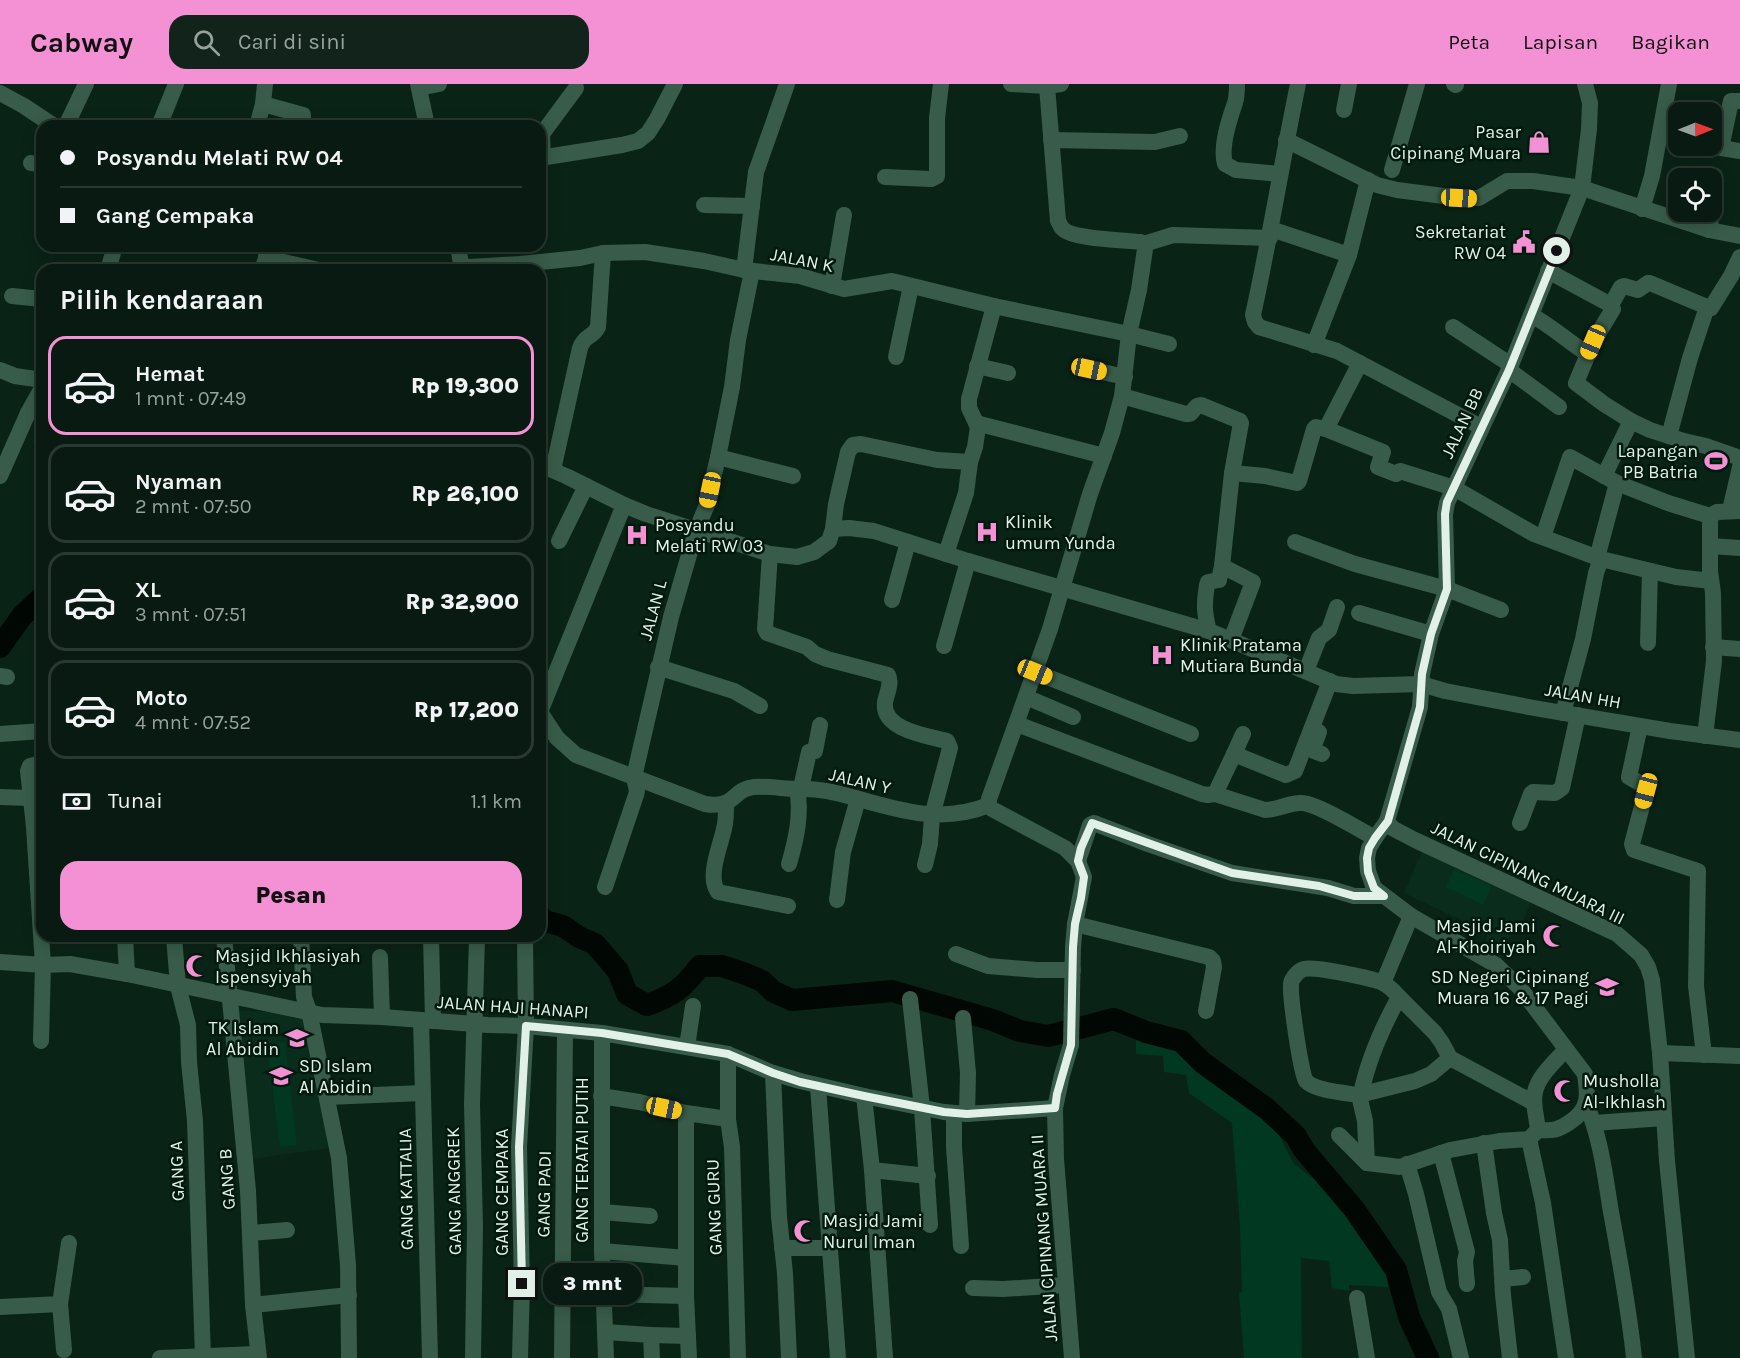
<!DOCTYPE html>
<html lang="id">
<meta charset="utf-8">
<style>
:root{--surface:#081a11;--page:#11231a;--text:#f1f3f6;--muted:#98a19f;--line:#293831;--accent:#f491d4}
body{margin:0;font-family:Karla,sans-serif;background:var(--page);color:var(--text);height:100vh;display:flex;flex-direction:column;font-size:22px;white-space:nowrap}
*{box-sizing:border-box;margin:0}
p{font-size:20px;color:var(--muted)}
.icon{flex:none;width:33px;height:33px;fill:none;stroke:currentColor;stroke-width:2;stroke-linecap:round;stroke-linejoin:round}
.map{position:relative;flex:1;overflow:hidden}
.details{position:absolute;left:36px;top:180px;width:510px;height:678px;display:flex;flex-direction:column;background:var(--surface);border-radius:18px;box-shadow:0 3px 15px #0003,0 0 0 2px var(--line)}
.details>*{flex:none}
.banner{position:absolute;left:36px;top:36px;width:510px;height:132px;border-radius:18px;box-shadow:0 3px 15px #0003,0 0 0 2px var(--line);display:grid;align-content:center;height:132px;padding:0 24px;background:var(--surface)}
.needle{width:39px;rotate:89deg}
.controls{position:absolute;left:1668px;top:18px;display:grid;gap:12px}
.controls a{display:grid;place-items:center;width:54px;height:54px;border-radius:12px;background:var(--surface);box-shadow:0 3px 15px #0003,0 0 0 2px var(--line);font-size:30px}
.end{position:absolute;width:27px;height:27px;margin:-14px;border:8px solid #e2f1e8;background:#111;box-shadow:0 0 0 3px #111}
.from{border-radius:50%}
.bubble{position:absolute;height:42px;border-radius:18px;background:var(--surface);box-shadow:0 3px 15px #0003,0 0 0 2px var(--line);font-size:20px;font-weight:800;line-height:42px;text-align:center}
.car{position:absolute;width:18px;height:36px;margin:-18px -9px;border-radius:8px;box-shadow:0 0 4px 2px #0007;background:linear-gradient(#f5c518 24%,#345 0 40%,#f5c518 0 76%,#345 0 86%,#f5c518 0)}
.banner b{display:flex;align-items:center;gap:21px;height:57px;font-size:22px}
.banner b+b{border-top:2px solid var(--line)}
.banner i{width:15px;height:15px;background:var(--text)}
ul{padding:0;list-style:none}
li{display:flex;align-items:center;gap:18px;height:99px;margin:0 12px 9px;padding:0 12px;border:3px solid var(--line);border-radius:18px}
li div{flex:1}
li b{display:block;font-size:22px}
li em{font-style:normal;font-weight:800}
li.active{border-color:var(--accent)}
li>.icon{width:54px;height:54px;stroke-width:1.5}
h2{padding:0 24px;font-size:27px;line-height:72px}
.pay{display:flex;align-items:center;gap:15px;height:66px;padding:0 24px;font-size:22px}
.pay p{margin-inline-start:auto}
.button{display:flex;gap:12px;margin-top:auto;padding:12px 24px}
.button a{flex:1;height:69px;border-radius:18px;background:var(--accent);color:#111;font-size:24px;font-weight:800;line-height:69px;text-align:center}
header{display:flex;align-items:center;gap:36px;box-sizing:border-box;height:84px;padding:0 30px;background:var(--accent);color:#111}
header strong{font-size:28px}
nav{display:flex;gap:33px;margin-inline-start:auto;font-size:21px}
.search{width:420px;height:54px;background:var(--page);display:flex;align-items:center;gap:15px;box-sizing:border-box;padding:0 21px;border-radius:18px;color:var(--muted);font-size:22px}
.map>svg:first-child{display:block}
</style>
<header>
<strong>Cabway</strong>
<div class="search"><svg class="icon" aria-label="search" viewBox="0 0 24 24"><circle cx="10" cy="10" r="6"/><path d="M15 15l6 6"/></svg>Cari di sini</div>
<nav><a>Peta</a><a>Lapisan</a><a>Bagikan</a></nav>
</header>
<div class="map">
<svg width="1740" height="1274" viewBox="0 0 1740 1274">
<rect width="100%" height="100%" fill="#0a2317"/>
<g fill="#0a2c1d">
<path d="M42,333V361L32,358Z"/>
<path d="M1423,765L1531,818L1521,841L1515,839L1501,874L1483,866L1488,849L1404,809Z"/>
<path d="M236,926L310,931L329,1064L253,1075Z"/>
</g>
<g fill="#003822">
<path d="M1706,366L1730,371L1726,387L1702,382Z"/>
<path d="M1454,785L1492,802L1483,821L1446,803Z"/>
<path d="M1136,950L1179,960L1201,980L1267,1028L1294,1080L1315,1096L1340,1117L1387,1182L1388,1203L1349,1201V1207L1332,1204L1329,1177L1301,1174L1302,1274H1244L1239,1209L1242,1208L1240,1143L1232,1039L1189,1009L1186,991L1164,988L1163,972L1136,970Z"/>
<path d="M285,958L297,1061L280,1063L267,960Z"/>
</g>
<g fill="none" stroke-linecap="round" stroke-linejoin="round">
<g stroke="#010803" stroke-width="22">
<path d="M0,563L22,532L42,513"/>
<path d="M540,832L545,837L563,842L579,853L595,860L618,887L627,910L647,921C673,912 683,904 700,882H722L746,890L762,897L774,908L792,916L892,907L993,936L1020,947L1048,952L1114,935L1146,948L1181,957L1203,979L1267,1025L1296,1052L1304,1066L1354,1125L1396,1186L1409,1233L1428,1274"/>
</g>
<g stroke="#385c49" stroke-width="16">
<path d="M265,0L263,20L303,31V42"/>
<path d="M418,0L427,42"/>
<path d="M1011,0L1047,2L1061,0"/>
<path d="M1237,0C1237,6 1237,13 1235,19C1229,36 1220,63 1225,80L1236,86L1280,90"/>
<path d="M1298,0C1282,77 1270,154 1253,231L1255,238L1259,243L1337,267L1481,343"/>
<path d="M1454,0L1456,1"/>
<path d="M1585,0L1590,19L1589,45L1582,104L1511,281L1447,419L1445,430L1447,505L1431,550L1422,590L1420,623L1387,737L1392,744L1415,756L1617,850L1641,871L1648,883L1652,896L1660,969L1667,1077L1687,1274"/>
<path d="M1047,2L1058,137C1060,139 1060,143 1063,145C1072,155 1125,156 1140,158L1144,160"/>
<path d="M419,4L439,0"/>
<path d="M0,9L24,22L54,42"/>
<path d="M1740,17H1731L1721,64L1740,67"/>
<path d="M1344,26L1349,0"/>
<path d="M66,42L86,0"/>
<path d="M159,42L176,0"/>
<path d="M257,42L263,20"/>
<path d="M1051,56L1155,58L1180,52"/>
<path d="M1286,56L1377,101L1397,106L1459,114H1479L1507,97H1533L1582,104L1709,146L1740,152"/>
<path d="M540,74L622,61L638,57L648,49L657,35L675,0"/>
<path d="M543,74L542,50L576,4"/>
<path d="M31,79L42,81"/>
<path d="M1392,86L1417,0"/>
<path d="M885,93L931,95L937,92V34L941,0"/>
<path d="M704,121L752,122"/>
<path d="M1642,125L1652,92L1669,0"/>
<path d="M1271,145L1349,171"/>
<path d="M1709,146L1715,112L1713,107L1715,92"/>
<path d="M1144,160L1173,151L1270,154"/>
<path d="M458,162L462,186"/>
<path d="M1740,173L1731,192L1711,224L1707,223L1650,199H1648L1638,206L1624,202L1621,203L1611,221L1613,225L1593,258L1576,299L1604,320L1631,337L1650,346L1684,357L1706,362L1740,374"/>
<path d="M266,174L319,186"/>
<path d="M463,182L469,183L520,180L580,174L603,169L645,168L704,177L744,186L800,192L844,205L892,197L994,222L1129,250L1169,260"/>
<path d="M108,186L115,162"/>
<path d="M262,186L266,174L267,162"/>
<path d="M744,186L756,88L787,0"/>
<path d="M1548,187L1611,221"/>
<path d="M832,202L844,131"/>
<path d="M12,212L42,215"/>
<path d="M1531,231C1552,242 1568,258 1588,270"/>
<path d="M1453,243L1511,281"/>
<path d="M1314,261L1349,171L1368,96"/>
<path d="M896,273L911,202"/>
<path d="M977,282L1008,289"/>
<path d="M1089,285L1125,293"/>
<path d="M0,286L15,292L42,296"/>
<path d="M1509,286L1559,323"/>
<path d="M1122,312L1186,330H1190L1197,322L1201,321L1240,337L1241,339L1232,389L1222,482L1219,496L1208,498L1207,501C1204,519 1204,529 1209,547"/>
<path d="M976,339L1104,372"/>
<path d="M1326,345L1383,368L1378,383L1396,390L1400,387L1454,404L1534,450L1601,475L1676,493L1711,497"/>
<path d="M1669,352L1690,274L1707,223"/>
<path d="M718,373L793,392"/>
<path d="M540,381L566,392L624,421L646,430L770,470L797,473L814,468L829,457L833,445L849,444L874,447L968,477L1209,547L1336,600L1353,602L1421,600L1445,607L1534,624L1670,647L1740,656"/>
<path d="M553,386L580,264C585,250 593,254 598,243L603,169"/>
<path d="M1232,389L1265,392L1297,399L1299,397L1314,345L1316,343L1326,345L1360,279"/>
<path d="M0,392L28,329L42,304"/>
<path d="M1604,392L1631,337"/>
<path d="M1730,426L1740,383"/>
<path d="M833,445L836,420L848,368L853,361L861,360L937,376L970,378"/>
<path d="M1543,453L1570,373L1617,399L1668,419L1710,432"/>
<path d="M559,457L586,402"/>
<path d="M1295,458L1355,480L1447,505L1501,526"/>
<path d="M1710,462L1740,464"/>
<path d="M770,470L765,545L767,549L807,563L815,570L827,575L888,591C892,599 887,609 885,618C881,646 928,652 947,657L950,664L932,732L930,760L925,781"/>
<path d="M946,470L966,409L970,378L975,363L978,343L969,324V315L994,222"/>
<path d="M1597,474L1617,399"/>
<path d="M1222,482L1253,498L1231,556"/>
<path d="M892,516L908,458"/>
<path d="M1359,529L1431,550"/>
<path d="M1648,559L1650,487"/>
<path d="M944,562L968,477"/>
<path d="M1713,563L1740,565"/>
<path d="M658,583L734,607L760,622"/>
<path d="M1306,587L1319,554L1329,546L1337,523"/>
<path d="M1035,588L1191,650"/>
<path d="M0,592L7,593"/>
<path d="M1026,613L1073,633"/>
<path d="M540,628L557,654L576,671L705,720C736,725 732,705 754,703C769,702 785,705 800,705C820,704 840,710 859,715C904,728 944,739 989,721"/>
<path d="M540,628L624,421"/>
<path d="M1563,629L1583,555L1596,489L1601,475"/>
<path d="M1017,640L1202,710L1208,711L1215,710L1265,726C1278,726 1290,718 1302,719C1316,719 1360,746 1375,754"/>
<path d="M1640,642L1629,693L1645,702L1646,707L1632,760L1634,766L1698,787L1696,902L1704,971"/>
<path d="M1319,648L1313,664L1314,667L1322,670"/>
<path d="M0,650L42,647"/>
<path d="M1705,652L1714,577L1713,509L1710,487V432L1717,428L1740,427"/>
<path d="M1234,670L1243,650"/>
<path d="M801,704L809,668L815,667L820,641"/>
<path d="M1215,710L1234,670L1286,691L1295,687L1330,597"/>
<path d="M0,713L30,714"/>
<path d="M726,720C726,727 726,734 725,740C722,759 706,792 718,808L788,822"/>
<path d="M1387,737L1375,754L1369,764L1367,774L1368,787L1374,804L1411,832L1496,881L1520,904L1585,990C1588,1011 1590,1025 1570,1038C1558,1046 1554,1047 1538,1046"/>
<path d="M1520,739L1531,710L1533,708L1555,709L1562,704L1578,631"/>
<path d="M1078,777L1090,741L1094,739L1148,760L1232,789L1328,804L1354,812H1384"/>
<path d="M789,780C796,756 802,730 797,705"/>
<path d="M605,803L636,711L637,707L634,693L671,533L696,447L707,421L718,373L732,303L738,256L752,187"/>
<path d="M837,816L843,768L858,715"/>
<path d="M1075,840L1209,873L1213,877L1214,883L1206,927"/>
<path d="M125,852L127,890"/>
<path d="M174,852L178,902L188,941L189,978L195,1037L203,1273"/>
<path d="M224,852L248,1107L253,1221L259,1274"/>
<path d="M301,852L304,913L309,927L339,1074L348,1181L349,1274"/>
<path d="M431,852L433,937"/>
<path d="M956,870L988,882L1037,886H1073"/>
<path d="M380,873L382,933"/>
<path d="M0,878L43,881L70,880L127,890L322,931L382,933L488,941L526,942L602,949L728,970L773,989L800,997L864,1012L944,1028L967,1030L1055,1024"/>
<path d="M1383,899L1411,832"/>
<path d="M910,915L922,1024L930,1141"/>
<path d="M963,934L968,989L967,1030"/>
<path d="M421,936L430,1274"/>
<path d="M602,949V1167L606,1274"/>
<path d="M41,957L43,881L34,743L28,687L30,682L42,679"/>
<path d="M687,963L693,922"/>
<path d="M1660,969L1740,972"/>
<path d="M728,970V1035L732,1063L738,1274"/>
<path d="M773,989L779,1133L785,1189L789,1274"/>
<path d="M818,1002L838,1274"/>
<path d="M1361,1010C1368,975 1382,944 1399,913L1435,949L1442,959L1450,974L1534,1019"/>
<path d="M1359,1011C1347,1009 1315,1007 1306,997C1301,991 1290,913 1291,902C1291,898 1291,897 1294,893C1296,890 1300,886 1304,885C1315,882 1369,894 1381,898C1388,901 1394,907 1399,913"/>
<path d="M1359,1011L1415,997L1431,990L1450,974"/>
<path d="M1359,1011L1365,1037L1367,1079"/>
<path d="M601,1012L639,1018L686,1029"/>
<path d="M864,1012L872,1086L885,1274"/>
<path d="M327,1013L423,1009"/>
<path d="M1586,1020C1601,1054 1605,1092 1611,1128C1620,1177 1629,1225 1634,1274"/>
<path d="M954,1029V1063L961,1162"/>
<path d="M1594,1039L1664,1034"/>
<path d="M1538,1046C1537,1034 1532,1020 1535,1008C1538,992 1555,978 1565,966"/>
<path d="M1339,1051L1367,1079"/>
<path d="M1529,1055L1543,1119L1566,1274"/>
<path d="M1484,1059L1494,1129L1500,1156L1503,1211L1510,1274"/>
<path d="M1441,1069L1467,1168L1465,1177L1467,1200"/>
<path d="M1367,1079L1400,1083L1450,1066L1499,1057L1529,1055L1536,1048"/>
<path d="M1407,1080L1416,1110L1439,1208L1449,1225L1461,1274"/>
<path d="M872,1086L928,1092"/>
<path d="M602,1128L650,1132"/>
<path d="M250,1149L287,1146"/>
<path d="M782,1164H830"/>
<path d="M602,1167L686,1174"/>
<path d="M1503,1195L1523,1193"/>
<path d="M973,1204L1003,1205L1066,1201"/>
<path d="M604,1210L686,1212"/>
<path d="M1357,1214L1367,1274"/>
<path d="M60,1220L64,1266"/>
<path d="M253,1221L349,1211"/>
<path d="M0,1223L60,1220L69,1159"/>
<path d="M605,1248L651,1251L652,1274"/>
<path d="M651,1251L688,1252"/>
<path d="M160,1274L258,1270"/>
<path d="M473,1274L475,1142L472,1020L477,854"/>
<path d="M520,1274L522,1200L519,1063L526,942L525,854"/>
<path d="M562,1274L565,946"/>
<path d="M689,1274L686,1212V1029L728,1035"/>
<path d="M1072,1274L1056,1075L1055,1024L1062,991L1071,961L1073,863L1075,840L1084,793L1078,777L1065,764L992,725L989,721V715L1050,545L1090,410L1112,349L1122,312L1129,250L1139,206L1145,165L1144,160"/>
</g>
</g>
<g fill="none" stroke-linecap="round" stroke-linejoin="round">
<path stroke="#e2f1e8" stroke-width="8" d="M522,1200L519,1063L526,942L602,949L728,970L773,989L800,998L864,1012L944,1028L967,1030L1055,1024L1057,1010L1071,961L1073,863L1075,840L1081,814L1084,793L1078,777L1081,764L1092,739L1232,789L1319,802L1354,812H1384L1374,804L1368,788L1367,774L1369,764L1375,754L1388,737L1420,623L1422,590L1431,550L1447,505L1445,430L1447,418L1509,286L1557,167"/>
</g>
<defs>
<g id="shop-bare" transform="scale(1.8)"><path d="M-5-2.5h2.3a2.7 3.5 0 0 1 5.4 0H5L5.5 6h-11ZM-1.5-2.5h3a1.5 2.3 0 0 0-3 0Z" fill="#f491d4" stroke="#02190e" stroke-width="2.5" paint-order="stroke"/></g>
<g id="civic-bare" transform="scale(1.8)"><path d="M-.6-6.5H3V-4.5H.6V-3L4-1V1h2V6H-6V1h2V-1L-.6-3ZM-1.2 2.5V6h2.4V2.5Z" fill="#f491d4" stroke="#02190e" stroke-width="2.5" paint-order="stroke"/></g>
<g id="stadium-bare" transform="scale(1.8)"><path d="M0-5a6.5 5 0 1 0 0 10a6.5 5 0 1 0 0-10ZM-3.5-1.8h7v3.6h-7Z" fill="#f491d4" stroke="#02190e" stroke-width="2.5" paint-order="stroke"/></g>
<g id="hospital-bare" transform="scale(1.8)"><path d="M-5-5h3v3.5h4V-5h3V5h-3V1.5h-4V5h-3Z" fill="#f491d4" stroke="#02190e" stroke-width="2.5" paint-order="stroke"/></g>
<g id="mosque-bare" transform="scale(1.8)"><path d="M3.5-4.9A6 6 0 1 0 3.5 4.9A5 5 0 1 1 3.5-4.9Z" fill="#f491d4" stroke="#02190e" stroke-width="2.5" paint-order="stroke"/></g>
<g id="school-bare" transform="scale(1.8)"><path d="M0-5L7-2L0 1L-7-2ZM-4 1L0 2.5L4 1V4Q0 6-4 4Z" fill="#f491d4" stroke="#02190e" stroke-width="2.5" paint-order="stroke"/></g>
</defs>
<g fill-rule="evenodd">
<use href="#shop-bare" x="1539" y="58"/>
<use href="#civic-bare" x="1524" y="158"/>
<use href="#stadium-bare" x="1716" y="377"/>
<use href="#hospital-bare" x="987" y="448"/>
<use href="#hospital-bare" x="637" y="451"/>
<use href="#hospital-bare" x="1162" y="571"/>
<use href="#mosque-bare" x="1554" y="852"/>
<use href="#mosque-bare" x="197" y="882"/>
<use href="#school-bare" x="1607" y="903"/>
<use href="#school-bare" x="297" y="954"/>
<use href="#school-bare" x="281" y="992"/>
<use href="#mosque-bare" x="1565" y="1007"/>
<use href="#mosque-bare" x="805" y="1147"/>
</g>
<g text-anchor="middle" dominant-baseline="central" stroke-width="5" stroke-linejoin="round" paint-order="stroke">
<g font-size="18" fill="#e2f1e8" stroke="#02190e" text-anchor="start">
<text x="1521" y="48" text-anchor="end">Pasar<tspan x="1521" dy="21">Cipinang Muara</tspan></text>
<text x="1506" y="148" text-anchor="end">Sekretariat<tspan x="1506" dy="21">RW 04</tspan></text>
<text x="1698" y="367" text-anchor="end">Lapangan<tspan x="1698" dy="21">PB Batria</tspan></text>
<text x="1005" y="438">Klinik<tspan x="1005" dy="21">umum Yunda</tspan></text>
<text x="655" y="441">Posyandu<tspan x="655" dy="21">Melati RW 03</tspan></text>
<text x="1180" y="561">Klinik Pratama<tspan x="1180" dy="21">Mutiara Bunda</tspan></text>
<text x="1536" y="842" text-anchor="end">Masjid Jami<tspan x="1536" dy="21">Al-Khoiriyah</tspan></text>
<text x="215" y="872">Masjid Ikhlasiyah<tspan x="215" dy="21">Ispensyiyah</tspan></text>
<text x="1589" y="893" text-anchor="end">SD Negeri Cipinang<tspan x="1589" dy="21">Muara 16 &amp; 17 Pagi</tspan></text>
<text x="279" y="944" text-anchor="end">TK Islam<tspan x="279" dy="21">Al Abidin</tspan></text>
<text x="299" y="982">SD Islam<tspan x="299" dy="21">Al Abidin</tspan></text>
<text x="1583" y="997">Musholla<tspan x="1583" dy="21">Al-Ikhlash</tspan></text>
<text x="823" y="1137">Masjid Jami<tspan x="823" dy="21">Nurul Iman</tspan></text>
</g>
<g font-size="18" fill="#e2f1e8" stroke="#02190e">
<text transform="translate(802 176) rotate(11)">JALAN K</text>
<text transform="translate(1462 339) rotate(-65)">JALAN BB</text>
<text transform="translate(653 526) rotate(-75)">JALAN L</text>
<text transform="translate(1583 612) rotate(10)">JALAN HH</text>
<text transform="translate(860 697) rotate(13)">JALAN Y</text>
<text transform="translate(1528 789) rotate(26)">JALAN CIPINANG MUARA III</text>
<text transform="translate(513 923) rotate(4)">JALAN HAJI HANAPI</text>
<text transform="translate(582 1076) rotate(-90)">GANG TERATAI PUTIH</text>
<text transform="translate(177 1087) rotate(-92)">GANG A</text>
<text transform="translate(227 1095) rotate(-94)">GANG B</text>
<text transform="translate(406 1105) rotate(-91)">GANG KATTALIA</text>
<text transform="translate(454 1107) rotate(-91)">GANG ANGGREK</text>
<text transform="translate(502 1108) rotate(-90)">GANG CEMPAKA</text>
<text transform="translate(544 1110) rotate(-89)">GANG PADI</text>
<text transform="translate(714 1123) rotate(-92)">GANG GURU</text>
<text transform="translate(1044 1154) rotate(-94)">JALAN CIPINANG MUARA II</text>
</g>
</g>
</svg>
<div class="controls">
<a><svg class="needle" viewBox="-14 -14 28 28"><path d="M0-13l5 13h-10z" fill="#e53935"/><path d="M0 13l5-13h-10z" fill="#98a19f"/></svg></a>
<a><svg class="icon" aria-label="locate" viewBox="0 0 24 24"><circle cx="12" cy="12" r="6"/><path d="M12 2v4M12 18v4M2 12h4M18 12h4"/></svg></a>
</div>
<i class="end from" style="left:1557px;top:167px"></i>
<i class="end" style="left:522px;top:1200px"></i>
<div class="bubble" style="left:543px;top:1179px;width:99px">3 mnt</div>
<i class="car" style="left:1459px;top:114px;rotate:93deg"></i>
<i class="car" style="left:1593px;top:258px;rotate:203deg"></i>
<i class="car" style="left:1089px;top:285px;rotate:102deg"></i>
<i class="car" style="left:710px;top:406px;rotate:192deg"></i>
<i class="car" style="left:1035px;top:588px;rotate:112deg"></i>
<i class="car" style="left:1646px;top:707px;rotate:195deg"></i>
<i class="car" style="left:664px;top:1024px;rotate:102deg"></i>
<div class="banner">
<b><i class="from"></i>Posyandu Melati RW 04</b>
<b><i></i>Gang Cempaka</b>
</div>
<section class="details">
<h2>Pilih kendaraan</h2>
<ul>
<li class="active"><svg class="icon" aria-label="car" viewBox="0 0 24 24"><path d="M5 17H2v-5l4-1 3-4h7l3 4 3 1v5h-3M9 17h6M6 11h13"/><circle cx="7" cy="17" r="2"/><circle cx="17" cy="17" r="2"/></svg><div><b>Hemat</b><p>1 mnt · 07:49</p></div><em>Rp 19,300</em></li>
<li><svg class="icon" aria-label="car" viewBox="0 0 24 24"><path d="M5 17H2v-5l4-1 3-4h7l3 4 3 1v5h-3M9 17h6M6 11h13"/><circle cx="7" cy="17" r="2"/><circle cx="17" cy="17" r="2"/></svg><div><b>Nyaman</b><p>2 mnt · 07:50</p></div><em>Rp 26,100</em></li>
<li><svg class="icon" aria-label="car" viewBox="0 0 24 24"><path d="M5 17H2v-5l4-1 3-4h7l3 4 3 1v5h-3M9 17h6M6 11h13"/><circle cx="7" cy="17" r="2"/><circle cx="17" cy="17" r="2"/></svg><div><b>XL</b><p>3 mnt · 07:51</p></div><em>Rp 32,900</em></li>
<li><svg class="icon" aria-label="car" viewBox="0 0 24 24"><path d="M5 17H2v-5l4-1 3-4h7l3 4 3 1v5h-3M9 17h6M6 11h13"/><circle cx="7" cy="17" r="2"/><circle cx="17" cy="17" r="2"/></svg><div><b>Moto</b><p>4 mnt · 07:52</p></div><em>Rp 17,200</em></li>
</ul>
<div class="pay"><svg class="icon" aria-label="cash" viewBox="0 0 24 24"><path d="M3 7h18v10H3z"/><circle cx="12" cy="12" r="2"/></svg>Tunai<p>1.1 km</p></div>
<div class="button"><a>Pesan</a></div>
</section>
</div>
